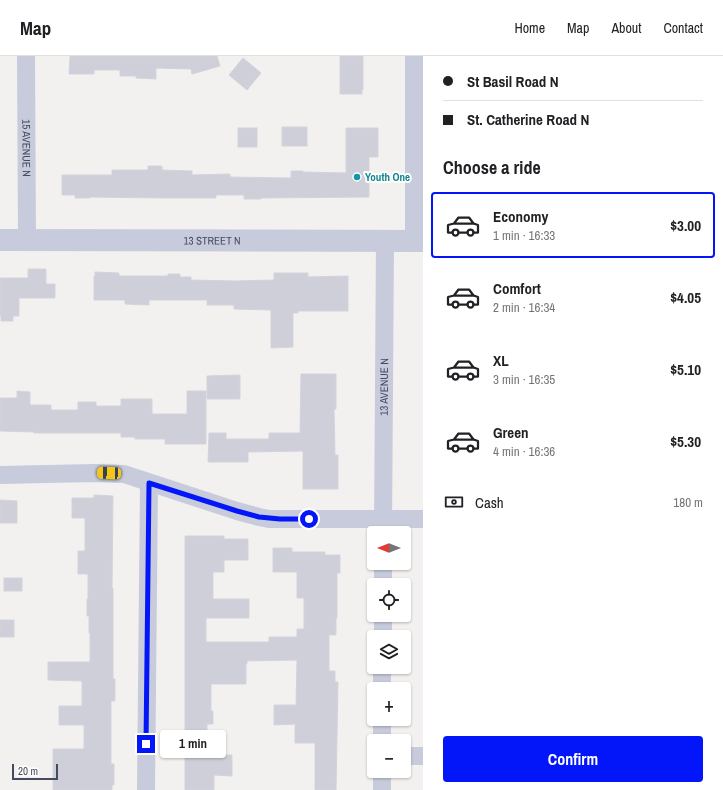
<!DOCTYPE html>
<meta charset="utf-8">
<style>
:root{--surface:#fff;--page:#f2f2f2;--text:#202124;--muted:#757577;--line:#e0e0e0;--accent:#0316f9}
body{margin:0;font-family:"Archivo Narrow",sans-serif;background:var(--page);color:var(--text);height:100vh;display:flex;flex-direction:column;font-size:15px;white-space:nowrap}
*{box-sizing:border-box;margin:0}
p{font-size:13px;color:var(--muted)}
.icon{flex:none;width:22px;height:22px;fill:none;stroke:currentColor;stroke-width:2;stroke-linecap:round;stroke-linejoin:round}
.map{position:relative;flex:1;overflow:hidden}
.sheet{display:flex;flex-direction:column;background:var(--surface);width:300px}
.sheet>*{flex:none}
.hud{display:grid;align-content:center;height:88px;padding:0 20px;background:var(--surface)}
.needle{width:26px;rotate:270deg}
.controls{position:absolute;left:367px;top:470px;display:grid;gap:8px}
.controls a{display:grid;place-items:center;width:44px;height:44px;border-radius:4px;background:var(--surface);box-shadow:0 1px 3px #0004;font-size:20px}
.scale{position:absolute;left:12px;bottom:10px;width:46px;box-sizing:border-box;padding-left:4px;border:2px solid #454a60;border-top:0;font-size:11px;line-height:14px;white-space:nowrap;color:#454a60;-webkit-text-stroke:3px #fff;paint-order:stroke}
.end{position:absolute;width:18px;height:18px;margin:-9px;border:5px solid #0316f9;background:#fff;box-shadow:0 0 0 2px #fff}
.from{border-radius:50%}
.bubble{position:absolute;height:28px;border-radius:4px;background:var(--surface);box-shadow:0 1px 3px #0004;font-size:13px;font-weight:700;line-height:28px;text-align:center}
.car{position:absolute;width:12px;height:24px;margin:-12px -6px;border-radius:5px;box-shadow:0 0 3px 1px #0007;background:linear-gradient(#f5c518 24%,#345 0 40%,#f5c518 0 76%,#345 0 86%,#f5c518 0)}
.hud b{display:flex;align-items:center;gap:14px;height:38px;font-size:15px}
.hud b+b{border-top:1px solid var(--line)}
.hud i{width:10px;height:10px;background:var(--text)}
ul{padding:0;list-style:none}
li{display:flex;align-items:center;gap:12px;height:66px;margin:0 8px 6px;padding:0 12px;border:2px solid transparent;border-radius:4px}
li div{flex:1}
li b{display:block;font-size:15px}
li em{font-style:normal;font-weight:700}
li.on{border-color:var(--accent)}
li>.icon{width:36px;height:36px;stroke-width:1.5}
h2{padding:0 20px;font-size:18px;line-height:48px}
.pay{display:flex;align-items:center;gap:10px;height:44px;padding:0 20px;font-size:15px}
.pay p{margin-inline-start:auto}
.cta{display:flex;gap:8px;margin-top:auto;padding:8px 20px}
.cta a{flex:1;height:46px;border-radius:4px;background:var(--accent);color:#fff;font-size:16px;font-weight:700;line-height:46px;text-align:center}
header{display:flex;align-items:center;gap:24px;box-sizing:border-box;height:56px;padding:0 20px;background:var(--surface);border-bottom:1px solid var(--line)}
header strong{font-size:19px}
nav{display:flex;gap:22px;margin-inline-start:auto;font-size:14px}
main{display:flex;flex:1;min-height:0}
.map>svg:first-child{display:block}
</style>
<header>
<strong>Map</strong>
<nav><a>Home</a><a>Map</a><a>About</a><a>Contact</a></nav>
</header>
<main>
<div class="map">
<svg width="423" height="734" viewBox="0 0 423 734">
<rect width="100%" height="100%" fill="#f2f1ef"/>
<g fill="#cfcfd9" stroke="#d4d3dc">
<path d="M70,0H217L220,10L192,18L191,13L156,12V23L136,22V20H120V14H94V18H69Z"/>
<path d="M340,0H363V34H362V38H340Z"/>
<path d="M243,2L261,17L247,34L229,19Z"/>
<rect x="282" y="71" width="25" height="19"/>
<rect x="238" y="72" width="19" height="19"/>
<path d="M346,72H378V101H369V141L261,142V143H244V139H216V142H161L90,141V142H75V139H62V119H112V114H148V110H162V114L192,115V119L230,118V121L291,122V115H303V116L346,117Z"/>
<path d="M28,213H46V228H55V242H19V260H13V265H1V260H0V222H28Z"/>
<path d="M95,216L119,217V220H168V218H180V221H191V224L235,225L274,224V217H308V221L348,220V255H298V257H293V291L271,292V254L234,253V249H207V244H149V249L125,248V244H94V220H95Z"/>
<path d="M301,318H336V353H334L335,399H338V433H303V395L248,396V406H208L209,377H226V383H269V377H300Z"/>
<path d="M240,319V343H207V320Z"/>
<path d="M17,335L30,336V349H51V354H78V346H96V350H121V343H152V358H187V335H206V388H165V383H135V381H121V377H34V376L0,375V342H17Z"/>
<path d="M94,439L113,440L112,532H113V623H115V645H111V708H114V729H112V734H53V693H84V669H59V650H82V625L48,624V606H90V577H89V560H87V543H88V518H78V495H85V462H72V442H94Z"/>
<path d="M0,444L17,445V467H0Z"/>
<path d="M185,480H224V483H248V504H224V516H213V543H249V562H206V586H269V581H297V573H304V542H297V516H273V492H292V496H325V499H340V517H337V562H336V579H329V615H335V626H338L336,734H315V687H295V668L274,669V649H296L297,604L247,605V608H246V628H211V655H213V668H207V699H232V720L214,719V734H185Z"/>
<rect x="4" y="522" width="18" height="13"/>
<rect x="0" y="564" width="14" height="17"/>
</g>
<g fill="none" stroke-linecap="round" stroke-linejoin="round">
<g stroke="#c8cbdb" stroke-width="18">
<path id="s1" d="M26,0L27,184"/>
<path d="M414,185V0"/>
<path d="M0,419L94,417L124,418L237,455L259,461L269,463H423"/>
<path id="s2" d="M383,477L385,184"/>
<path d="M383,529V507"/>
<path d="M383,581V559"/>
<path d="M382,633V611"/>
<path d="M382,685V663"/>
<path d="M404,700H423"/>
<path d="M146,734L149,427"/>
<path d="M382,734V715"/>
</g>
<path stroke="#c8cbdb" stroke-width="22" id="s3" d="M0,184L423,185"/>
</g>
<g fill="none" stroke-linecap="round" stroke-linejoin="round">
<path stroke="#0316f9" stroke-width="5" d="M146,688L149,427L237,455L259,461L280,463H309"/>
</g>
<circle fill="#0f9aa8" stroke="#fff" stroke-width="1.5" cx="357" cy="121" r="4"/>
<g text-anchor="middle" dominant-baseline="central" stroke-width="4" stroke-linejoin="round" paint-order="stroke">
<g font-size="11" fill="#454a60" stroke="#fff">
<text stroke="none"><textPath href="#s1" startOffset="92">15 AVENUE N</textPath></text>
<text stroke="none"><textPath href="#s3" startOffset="212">13 STREET N</textPath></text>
<text stroke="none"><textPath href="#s2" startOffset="146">13 AVENUE N</textPath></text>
</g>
<g font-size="11" font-weight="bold" fill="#0d838f" stroke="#fff" text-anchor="start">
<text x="365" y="121">Youth One</text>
</g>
</g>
</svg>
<div class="controls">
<a><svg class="needle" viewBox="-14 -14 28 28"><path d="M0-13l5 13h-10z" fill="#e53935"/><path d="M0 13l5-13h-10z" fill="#757577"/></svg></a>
<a><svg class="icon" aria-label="locate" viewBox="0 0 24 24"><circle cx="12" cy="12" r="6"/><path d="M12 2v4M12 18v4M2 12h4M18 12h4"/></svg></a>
<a><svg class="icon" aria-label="layers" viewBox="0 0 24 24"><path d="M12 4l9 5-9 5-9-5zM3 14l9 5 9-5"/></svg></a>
<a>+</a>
<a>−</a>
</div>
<div class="scale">20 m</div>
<i class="end from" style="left:309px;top:463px"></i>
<i class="end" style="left:146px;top:688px"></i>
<div class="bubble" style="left:160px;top:674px;width:66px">1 min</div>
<i class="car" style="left:109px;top:417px;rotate:272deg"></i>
</div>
<section class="sheet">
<div class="hud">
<b><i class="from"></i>St Basil Road N</b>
<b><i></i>St. Catherine Road N</b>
</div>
<h2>Choose a ride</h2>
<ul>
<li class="on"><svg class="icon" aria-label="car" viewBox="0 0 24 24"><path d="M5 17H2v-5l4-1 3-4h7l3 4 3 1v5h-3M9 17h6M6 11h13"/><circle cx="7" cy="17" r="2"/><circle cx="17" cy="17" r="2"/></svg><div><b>Economy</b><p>1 min · 16:33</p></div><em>$3.00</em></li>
<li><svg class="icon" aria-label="car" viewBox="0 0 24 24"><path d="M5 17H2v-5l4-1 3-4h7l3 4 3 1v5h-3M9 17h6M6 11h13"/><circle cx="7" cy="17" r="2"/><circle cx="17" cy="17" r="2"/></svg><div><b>Comfort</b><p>2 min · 16:34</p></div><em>$4.05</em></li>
<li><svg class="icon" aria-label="car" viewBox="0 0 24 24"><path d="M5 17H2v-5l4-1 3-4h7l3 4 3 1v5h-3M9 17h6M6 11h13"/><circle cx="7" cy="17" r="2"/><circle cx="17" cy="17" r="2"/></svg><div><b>XL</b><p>3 min · 16:35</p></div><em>$5.10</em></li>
<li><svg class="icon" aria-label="car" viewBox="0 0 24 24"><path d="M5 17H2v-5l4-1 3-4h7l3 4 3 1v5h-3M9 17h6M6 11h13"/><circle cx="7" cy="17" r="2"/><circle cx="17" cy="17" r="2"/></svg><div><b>Green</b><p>4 min · 16:36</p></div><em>$5.30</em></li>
</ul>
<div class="pay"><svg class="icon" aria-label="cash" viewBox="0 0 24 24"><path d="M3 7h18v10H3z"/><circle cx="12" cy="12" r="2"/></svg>Cash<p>180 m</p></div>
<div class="cta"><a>Confirm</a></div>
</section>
</main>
